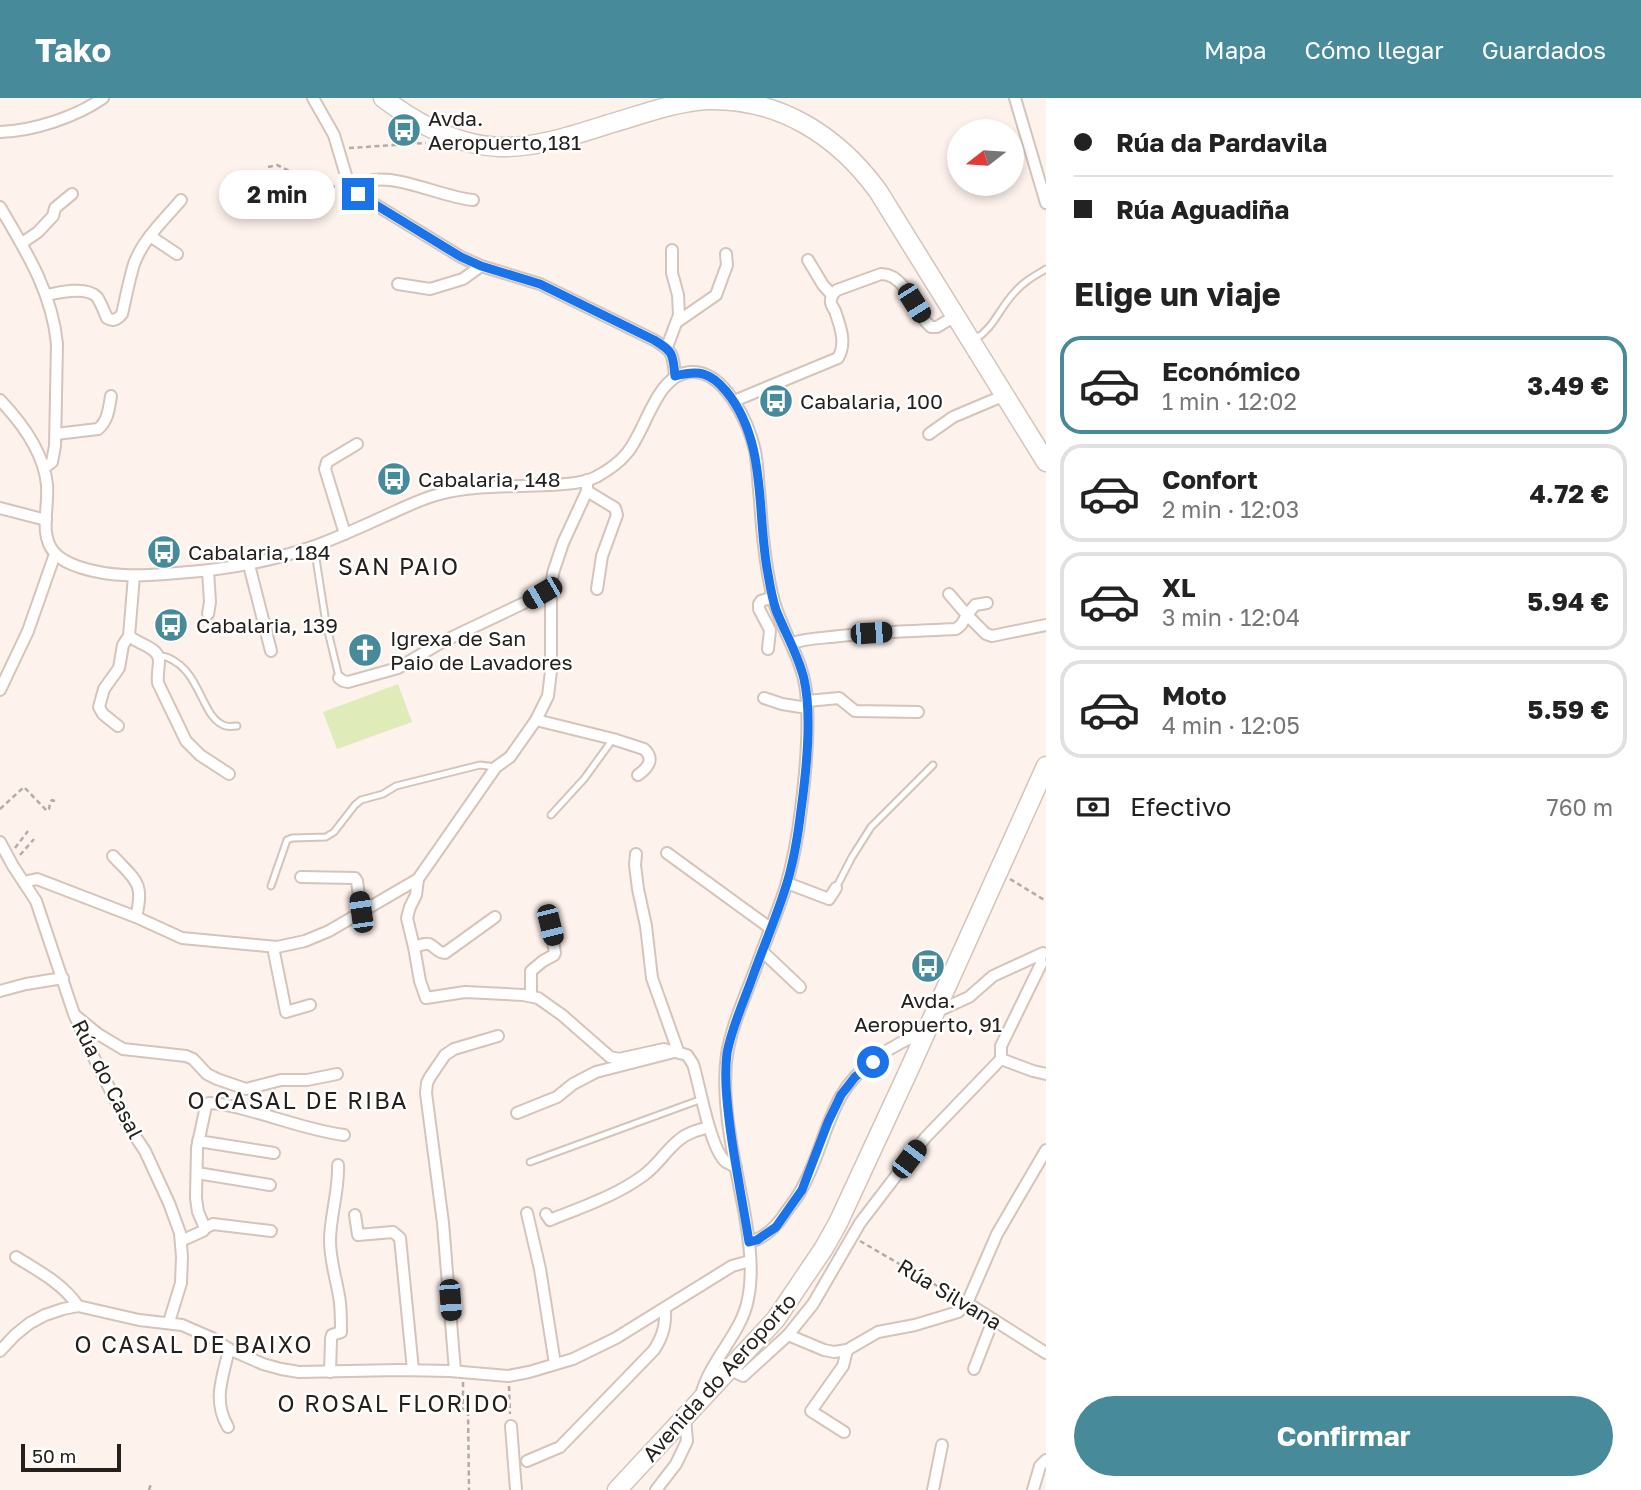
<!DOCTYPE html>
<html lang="es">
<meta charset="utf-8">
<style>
:root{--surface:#fff;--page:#f2f2f2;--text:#222;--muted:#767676;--line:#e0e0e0;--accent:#478a9a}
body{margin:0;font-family:"Golos Text",sans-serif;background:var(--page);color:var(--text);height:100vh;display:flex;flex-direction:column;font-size:26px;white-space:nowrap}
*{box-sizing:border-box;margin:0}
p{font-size:23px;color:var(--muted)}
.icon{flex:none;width:38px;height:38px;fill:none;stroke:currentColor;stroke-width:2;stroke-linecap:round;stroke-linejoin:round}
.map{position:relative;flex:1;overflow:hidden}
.side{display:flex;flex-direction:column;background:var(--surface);width:595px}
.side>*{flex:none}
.guide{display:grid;align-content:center;height:154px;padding:0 28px;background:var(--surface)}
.needle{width:46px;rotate:253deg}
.buttons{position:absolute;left:947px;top:21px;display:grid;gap:14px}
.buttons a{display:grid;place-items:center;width:77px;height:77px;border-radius:50%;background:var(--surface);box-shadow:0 4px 10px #0003;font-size:35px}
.scale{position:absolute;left:21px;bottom:18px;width:100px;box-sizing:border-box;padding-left:7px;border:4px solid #26201d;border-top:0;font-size:19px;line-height:24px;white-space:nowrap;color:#26201d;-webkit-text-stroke:5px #fff;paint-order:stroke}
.end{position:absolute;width:32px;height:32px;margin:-16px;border:9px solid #1a73e8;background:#fff;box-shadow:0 0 0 4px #fff}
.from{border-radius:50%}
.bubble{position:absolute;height:49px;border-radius:24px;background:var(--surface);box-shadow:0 4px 10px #0003;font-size:23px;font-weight:700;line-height:49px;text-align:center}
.car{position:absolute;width:21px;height:42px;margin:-21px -10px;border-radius:9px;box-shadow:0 0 5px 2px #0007;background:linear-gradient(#222 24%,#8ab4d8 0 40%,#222 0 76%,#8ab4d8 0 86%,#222 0)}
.guide b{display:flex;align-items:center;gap:24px;height:66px;font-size:26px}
.guide b+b{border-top:2px solid var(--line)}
.guide i{width:18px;height:18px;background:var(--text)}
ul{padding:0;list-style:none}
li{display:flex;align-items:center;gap:21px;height:98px;margin:0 14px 10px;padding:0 14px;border:4px solid var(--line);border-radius:21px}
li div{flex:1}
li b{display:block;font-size:26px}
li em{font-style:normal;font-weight:700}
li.on{border-color:var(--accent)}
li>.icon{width:63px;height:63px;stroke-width:1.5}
h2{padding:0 28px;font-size:32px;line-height:84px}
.pay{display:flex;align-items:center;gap:18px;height:77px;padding:0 28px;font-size:26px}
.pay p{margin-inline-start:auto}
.action{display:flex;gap:14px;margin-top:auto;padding:14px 28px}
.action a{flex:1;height:80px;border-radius:42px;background:var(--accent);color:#fff;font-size:28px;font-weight:700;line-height:80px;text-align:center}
header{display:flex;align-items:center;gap:42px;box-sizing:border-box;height:98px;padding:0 35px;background:var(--accent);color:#fff}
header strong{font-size:33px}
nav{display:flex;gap:38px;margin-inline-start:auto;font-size:24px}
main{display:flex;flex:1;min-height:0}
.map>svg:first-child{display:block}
</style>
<header>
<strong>Tako</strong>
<nav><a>Mapa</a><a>Cómo llegar</a><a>Guardados</a></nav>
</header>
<main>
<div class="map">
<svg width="1046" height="1392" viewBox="0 0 1046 1392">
<rect width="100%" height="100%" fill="#fdf2ec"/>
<path fill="#dfebb8" d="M398,586L412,624L337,651L323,614Z"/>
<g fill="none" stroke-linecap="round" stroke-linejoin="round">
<g stroke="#d4c4ba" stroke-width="9">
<g id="lane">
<path d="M974,242C995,229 998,212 1014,195C1023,184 1034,178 1046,171"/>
<path d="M314,448L326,525L339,579"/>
<path d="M158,557C202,564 199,621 226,628C230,629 233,628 237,628"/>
<path d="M551,717L584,681L613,641"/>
<path d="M271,788L287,742L292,740L326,739L334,734L355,707L361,702L383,696L396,688L480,667L496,669"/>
<path d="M836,790L852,759L871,729L933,667"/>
<path d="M530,1064L702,1001"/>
</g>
</g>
<g stroke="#d4c4ba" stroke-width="14">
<g id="street">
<path d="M313,0L334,37L348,84L358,96L461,159L481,168L540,186L654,242C673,253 673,256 675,278"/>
<path d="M1015,0L1046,105"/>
<path d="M0,34C33,33 76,19 103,0"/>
<path d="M353,90C360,87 367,83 374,82C401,78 443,99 473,102"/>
<path d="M0,109C26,153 52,194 57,246L55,348L52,364L44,370"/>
<path d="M150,138L177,156"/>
<path d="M22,145L38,134L53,118L55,110L72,96"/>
<path d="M808,162L823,187L832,197"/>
<path d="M398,186L430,191L463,181L481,168"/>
<path d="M47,197C60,194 87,188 97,199C101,205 104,213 107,220C113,224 118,221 122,216C126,199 129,182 134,166C143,141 164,122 181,102"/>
<path d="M677,224L716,197L727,167L726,156"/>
<path d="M667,249L679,217L678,197L672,175V152"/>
<path d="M0,302C21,324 44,355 47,387C49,408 39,437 54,454C60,462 71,466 79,469C112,480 144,478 177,475C223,472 268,464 312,449C337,440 361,429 385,418C403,410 420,401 440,396C472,387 514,389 548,387C564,386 581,386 596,379C607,373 619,365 627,355C647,331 656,276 691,274C725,272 749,326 755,353C758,369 758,386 760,402C762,435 765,468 773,500C781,532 802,559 806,593C810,631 806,672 801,711C798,736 793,764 786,788C777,816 765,844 755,872C745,899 732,927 727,956C720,1004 735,1065 744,1112C749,1141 754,1172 748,1201C742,1235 710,1262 701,1297"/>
<path d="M734,303L838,260C847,245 840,228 835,213C833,209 830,206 831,202C831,197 834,195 837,192L881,176C902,175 916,208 926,224L931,229H937L955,218"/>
<path d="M56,336L98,331C108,323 109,310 111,298"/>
<path d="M929,336L953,319L1005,297"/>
<path d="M587,393L615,410L617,417L602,458L597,491"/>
<path d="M0,410L46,422"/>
<path d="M345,436L325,371L327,364L357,346"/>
<path d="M249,467L271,553"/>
<path d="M208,473L210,504L208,516"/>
<path d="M949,496L967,517L975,507L987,505"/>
<path d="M129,538C138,546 158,549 159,562C159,570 157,577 158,585L186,643L200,657L229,676"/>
<path d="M792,545C807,540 824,540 840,538C879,534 917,533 956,531L961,527L967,517L986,536L992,538L1046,527"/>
<path d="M768,551L770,532L759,511V506L761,503L773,499"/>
<path d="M339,580L343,583L348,584L398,570L442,544L524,505L542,495L552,483"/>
<path d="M0,592L28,533L55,456"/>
<path d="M764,600L782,606L807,610"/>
<path d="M807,603L839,600L855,613L918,614"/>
<path d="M536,622L613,641L644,651C655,661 648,670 638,677"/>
<path d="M118,628L103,616L99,609L104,591L119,570L123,547L129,538L134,478"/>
<path d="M0,744L13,768L36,803L74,916L88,948L129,1029L145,1053L169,1105L180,1135L182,1159L181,1185L169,1224"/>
<path d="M667,755L770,830"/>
<path d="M113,758C135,782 145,784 136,819"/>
<path d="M301,779L355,780L357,783L361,814"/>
<path d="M418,781L416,797L410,809L407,820L414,849L420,883L426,900L465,894L523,897L538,900L562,917L610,959L619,961L664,951L687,957L693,966C700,988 710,1051 726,1064C728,1065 734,1068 736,1069"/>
<path d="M24,784L37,781L136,819L182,840L277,849L305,843L329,833L418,781L496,669L510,659L536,622L548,598L551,573V491L553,475L563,445L587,393V382"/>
<path d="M787,785L829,801L836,790"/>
<path d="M273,849L286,914L310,907"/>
<path d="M414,849C418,848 424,845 429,846C435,848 437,855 445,855L495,819"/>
<path d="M762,853L800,889"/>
<path d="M0,893L26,886L63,880"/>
<path d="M531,898V873L543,863L554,857L555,855L550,827"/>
<path d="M936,914L969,899L993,878L1043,855"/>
<path d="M76,918L98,936L123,951L186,958L193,961L207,976L217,981L246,991L281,982H307L337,976"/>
<path d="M1001,961L1033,973L1046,976"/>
<path d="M517,1015L557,999L573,986L596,974L678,953L652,880L646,828L638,791L635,767L636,756"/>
<path d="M198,1043L274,1055"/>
<path d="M197,1075L270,1087"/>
<path d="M527,1115L540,1171L555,1266"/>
<path d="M546,1116L550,1122C582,1109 616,1098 644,1077C659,1066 666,1052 679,1042C687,1035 698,1032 709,1029"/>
<path d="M355,1117L358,1137L393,1134L400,1140L413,1272"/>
<path d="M205,1130L213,1126L271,1133"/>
<path d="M181,1143L203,1133L205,1130L198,1114L196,1100L197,1050L206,1008L209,1005C226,1005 242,1011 258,1015C287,1023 314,1033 344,1037"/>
<path d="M749,1144C766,1140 777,1128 786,1114C791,1107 797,1100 801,1092C818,1063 824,1028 841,998C858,968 893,946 925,934"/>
<path d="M16,1159C39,1173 63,1186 78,1208"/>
<path d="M967,1205L1046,1255"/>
<path d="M788,1237L824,1252L834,1254L847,1252L878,1234L915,1227L958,1214L967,1205L997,1136L1046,1052"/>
<path d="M0,1253L15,1237L30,1225L45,1217L63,1211L78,1208L139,1222L182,1227L212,1240L229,1251L263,1266L281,1271L299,1274L399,1272L450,1273L508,1278L529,1274L573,1261L616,1240L732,1168L750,1163"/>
<path d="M974,1271L993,1222"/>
<path d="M730,1272L743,1278L788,1237L813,1206L860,1125L925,1040L1001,961V948L1041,866L1040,857"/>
<path d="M455,1273L443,1125L426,995L427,985L430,979L445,957L454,951L498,938"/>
<path d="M330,1274L331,1241L332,1237L341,1234V1231C341,1220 341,1208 339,1198C336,1180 330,1162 330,1143C330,1118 339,1093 338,1067"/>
<path d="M511,1328L516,1392"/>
<path d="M228,1329C212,1302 223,1279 229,1251"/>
<path d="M844,1334L811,1313L843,1268L847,1252"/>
<path d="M527,1363L560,1349L654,1252C663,1238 666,1227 665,1210"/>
<path d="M656,1392L676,1366L687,1343L685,1320"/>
<path d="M933,1392L942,1347"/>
<path d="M1033,1392L1040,1368L1046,1362"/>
</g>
</g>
<g stroke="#d4c4ba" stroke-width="21">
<g id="primary">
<path d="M383,0C417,26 456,47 499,49C537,50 574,37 609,26C641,17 674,4 707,2C779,0 837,37 878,93L1046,364"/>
<path d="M617,1392L776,1221L824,1150L838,1125L908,974L1046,668"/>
</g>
</g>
<g stroke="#b5aca7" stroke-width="2.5" stroke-dasharray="5 3.5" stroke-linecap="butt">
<path d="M349,50L426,45"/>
<path d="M268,69L277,67L327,91L338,87"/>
<path d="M0,711L24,689L47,713L49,711L50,705L52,702L57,704"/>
<path d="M15,750L28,733"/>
<path d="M20,757L34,741"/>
<path d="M1010,781L1046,803"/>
<path d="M860,1143L958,1200"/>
<path d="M463,1284V1311H468L469,1392"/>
<path d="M509,1288L510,1316"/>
<path d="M149,1392L151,1386"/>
</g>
<use href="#lane" stroke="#fff" stroke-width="5"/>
<use href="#street" stroke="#fff" stroke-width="10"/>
<use href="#primary" stroke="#fff" stroke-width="18"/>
</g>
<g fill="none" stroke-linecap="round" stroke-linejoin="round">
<path stroke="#1a73e8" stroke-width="9" d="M358,96L461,159L481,168L540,186L654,242C673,253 673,256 675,278C699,272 710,274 726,293C768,344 756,415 768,476C770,488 772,500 776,512C785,535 798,556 804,581C812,616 806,676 801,712C798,737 794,762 787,785C778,815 765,845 754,875C745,901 732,928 727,955C724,979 727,1005 730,1029C735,1067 743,1106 749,1144L757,1142L776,1129L802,1092L828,1024L841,997L855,979L873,964"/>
</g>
<defs>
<g id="bus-disc" transform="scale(1.75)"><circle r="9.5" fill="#478a9a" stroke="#fff"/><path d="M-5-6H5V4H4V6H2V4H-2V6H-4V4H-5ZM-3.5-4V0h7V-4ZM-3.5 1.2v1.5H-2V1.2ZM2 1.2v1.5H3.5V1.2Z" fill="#fff"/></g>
<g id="church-disc" transform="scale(1.75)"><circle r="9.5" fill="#478a9a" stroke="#fff"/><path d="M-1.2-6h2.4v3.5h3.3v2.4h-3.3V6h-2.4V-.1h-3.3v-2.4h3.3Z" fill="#fff"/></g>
</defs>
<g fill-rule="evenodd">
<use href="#bus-disc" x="404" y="32"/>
<use href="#bus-disc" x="776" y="303"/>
<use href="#bus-disc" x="394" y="381"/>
<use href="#bus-disc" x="164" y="454"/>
<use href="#bus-disc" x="171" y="527"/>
<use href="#church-disc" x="365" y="552"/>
<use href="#bus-disc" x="928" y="868"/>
</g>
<g text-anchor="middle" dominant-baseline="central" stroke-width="5" stroke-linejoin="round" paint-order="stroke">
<g font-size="21" fill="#26201d" stroke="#fff" text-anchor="start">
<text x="428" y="20">Avda.<tspan x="428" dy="24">Aeropuerto,181</tspan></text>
<text x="800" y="303">Cabalaria, 100</text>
<text x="418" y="381">Cabalaria, 148</text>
<text x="188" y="454">Cabalaria, 184</text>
<text x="196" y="527">Cabalaria, 139</text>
<text x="390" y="540">Igrexa de San<tspan x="390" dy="24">Paio de Lavadores</tspan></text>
<text x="928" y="902" text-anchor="middle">Avda.<tspan x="928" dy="24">Aeropuerto, 91</tspan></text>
</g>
<g font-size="21" fill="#26201d" stroke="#fff">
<text transform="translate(108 981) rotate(63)">Rúa do Casal</text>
<text transform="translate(950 1196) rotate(31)">Rúa Silvana</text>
<text transform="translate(719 1279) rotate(-48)">Avenida do Aeroporto</text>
</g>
<g font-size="23" letter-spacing="2" fill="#26201d" stroke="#fff">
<text x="399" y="468">SAN PAIO</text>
<text x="298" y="1002">O CASAL DE RIBA</text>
<text x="194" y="1246">O CASAL DE BAIXO</text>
<text x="394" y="1305">O ROSAL FLORIDO</text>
</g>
</g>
</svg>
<div class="buttons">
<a><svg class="needle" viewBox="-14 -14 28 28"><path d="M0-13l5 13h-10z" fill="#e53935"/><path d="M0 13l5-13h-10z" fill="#767676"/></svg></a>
</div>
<div class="scale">50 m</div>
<i class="end from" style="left:873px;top:964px"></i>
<i class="end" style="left:358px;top:96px"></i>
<div class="bubble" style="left:219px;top:72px;width:116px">2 min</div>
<i class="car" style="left:914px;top:205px;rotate:148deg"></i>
<i class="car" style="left:542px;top:495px;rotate:240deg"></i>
<i class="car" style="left:871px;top:535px;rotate:86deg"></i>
<i class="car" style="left:361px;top:814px;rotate:352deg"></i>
<i class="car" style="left:550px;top:827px;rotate:166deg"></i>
<i class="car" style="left:909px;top:1061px;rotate:37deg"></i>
<i class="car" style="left:450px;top:1202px;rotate:176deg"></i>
</div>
<section class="side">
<div class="guide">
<b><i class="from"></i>Rúa da Pardavila</b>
<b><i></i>Rúa Aguadiña</b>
</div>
<h2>Elige un viaje</h2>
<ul>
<li class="on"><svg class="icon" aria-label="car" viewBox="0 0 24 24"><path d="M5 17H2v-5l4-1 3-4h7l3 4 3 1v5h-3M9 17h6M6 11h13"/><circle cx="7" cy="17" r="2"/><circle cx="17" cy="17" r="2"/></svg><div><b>Económico</b><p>1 min · 12:02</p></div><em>3.49 €</em></li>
<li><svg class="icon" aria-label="car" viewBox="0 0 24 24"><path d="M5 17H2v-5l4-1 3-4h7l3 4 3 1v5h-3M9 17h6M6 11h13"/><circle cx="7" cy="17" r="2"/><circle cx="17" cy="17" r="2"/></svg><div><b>Confort</b><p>2 min · 12:03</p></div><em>4.72 €</em></li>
<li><svg class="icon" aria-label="car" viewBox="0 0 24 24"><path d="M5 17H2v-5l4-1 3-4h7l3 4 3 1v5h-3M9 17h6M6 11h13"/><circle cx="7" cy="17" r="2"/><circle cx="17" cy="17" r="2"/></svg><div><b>XL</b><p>3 min · 12:04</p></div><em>5.94 €</em></li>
<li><svg class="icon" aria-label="car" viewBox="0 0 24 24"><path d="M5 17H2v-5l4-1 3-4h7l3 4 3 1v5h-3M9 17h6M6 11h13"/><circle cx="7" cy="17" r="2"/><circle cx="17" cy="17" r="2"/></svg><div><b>Moto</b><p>4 min · 12:05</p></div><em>5.59 €</em></li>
</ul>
<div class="pay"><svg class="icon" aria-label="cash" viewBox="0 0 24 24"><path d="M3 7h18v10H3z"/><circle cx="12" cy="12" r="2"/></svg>Efectivo<p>760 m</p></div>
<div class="action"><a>Confirmar</a></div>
</section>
</main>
